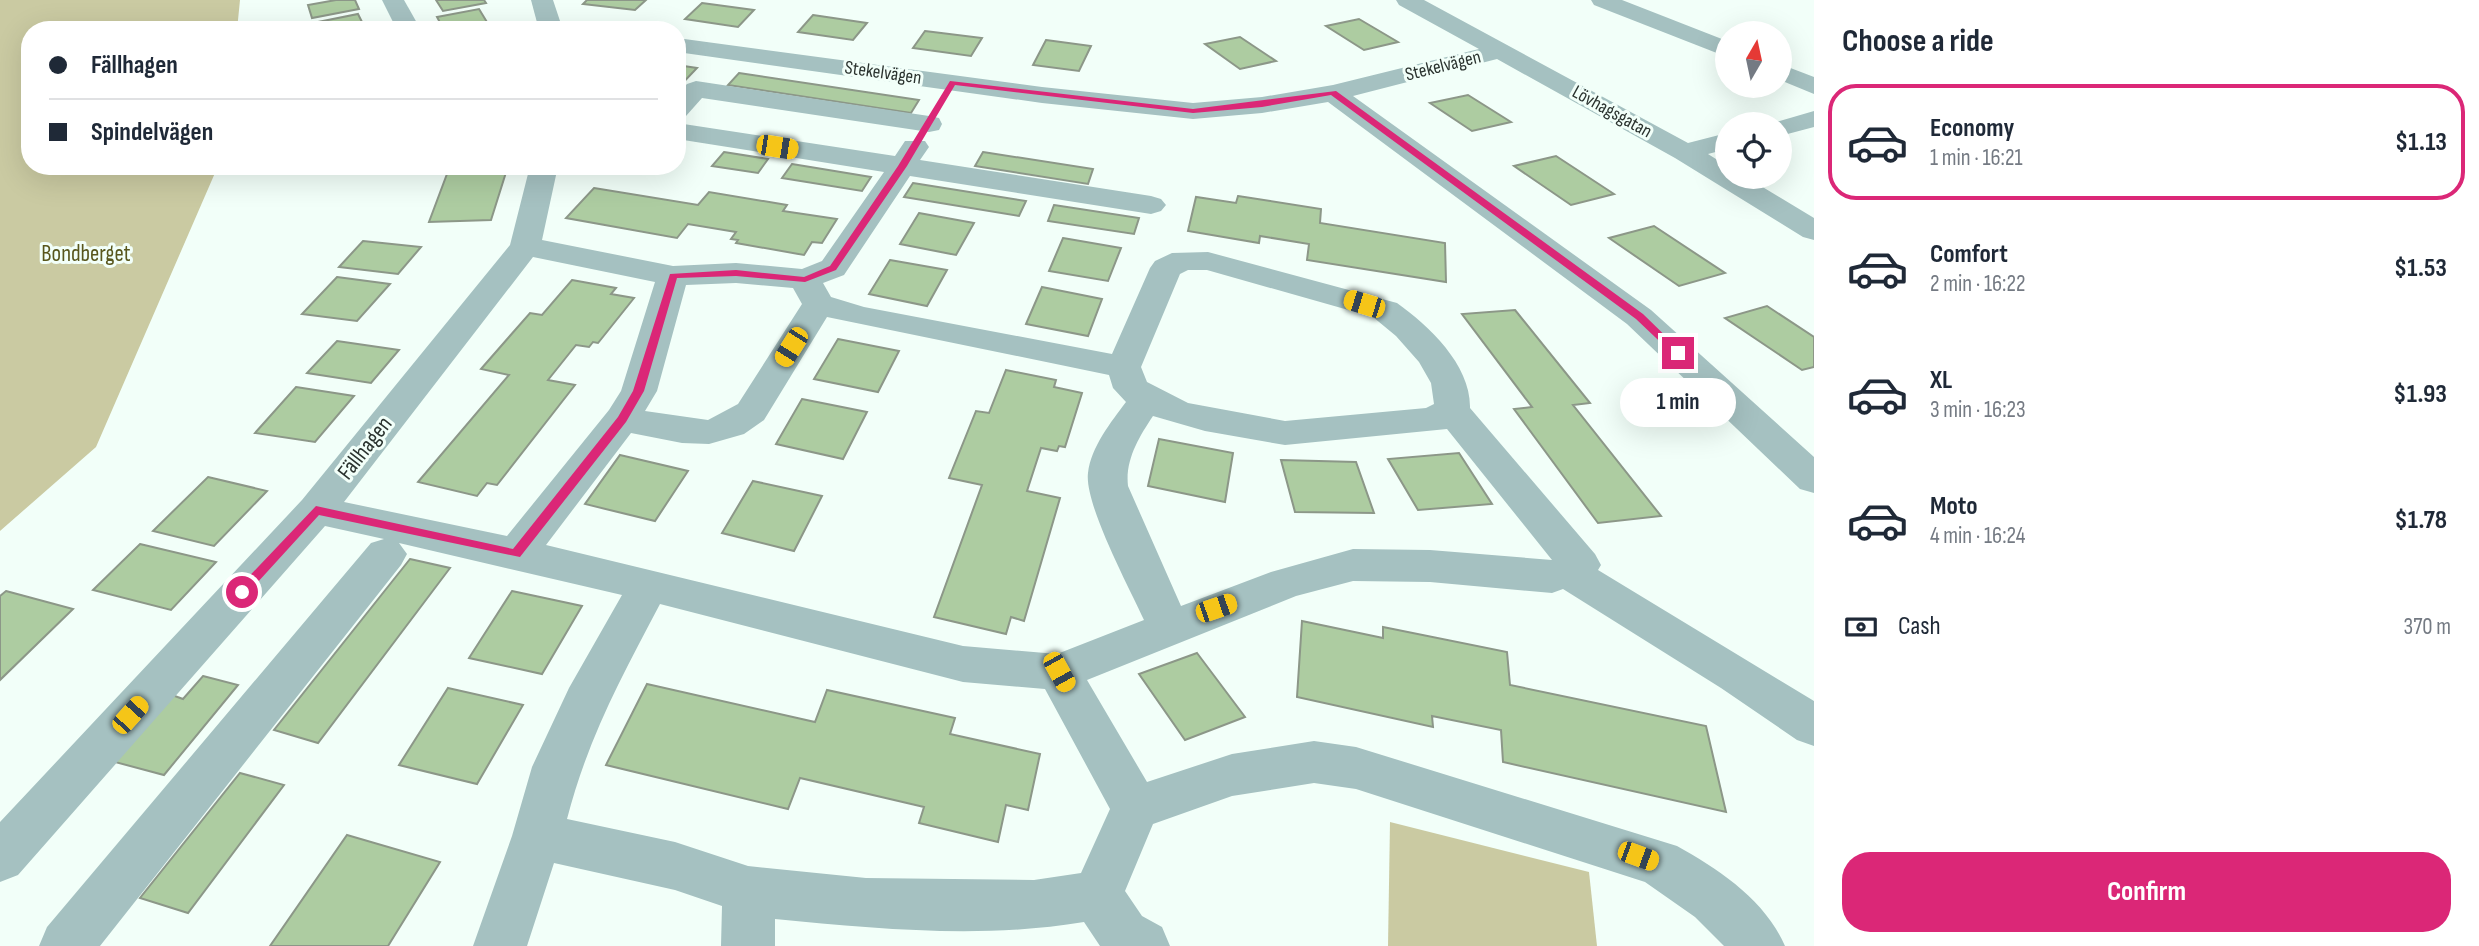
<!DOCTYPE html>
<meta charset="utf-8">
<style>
:root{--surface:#fff;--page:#f6f6f7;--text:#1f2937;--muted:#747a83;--line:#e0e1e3;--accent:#db2777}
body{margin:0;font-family:"Sofia Sans Condensed",sans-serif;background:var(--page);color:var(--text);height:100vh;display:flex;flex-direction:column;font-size:26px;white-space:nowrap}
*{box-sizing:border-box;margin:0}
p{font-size:23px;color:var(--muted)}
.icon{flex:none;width:38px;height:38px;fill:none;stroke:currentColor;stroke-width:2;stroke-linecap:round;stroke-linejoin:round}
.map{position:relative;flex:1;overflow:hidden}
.panel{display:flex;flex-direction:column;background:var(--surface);width:665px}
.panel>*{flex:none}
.hud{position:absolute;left:21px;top:21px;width:665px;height:154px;border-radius:28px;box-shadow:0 7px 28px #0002;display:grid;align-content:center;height:154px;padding:0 28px;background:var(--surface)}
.needle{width:46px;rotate:9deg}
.tools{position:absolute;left:1715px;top:21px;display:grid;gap:14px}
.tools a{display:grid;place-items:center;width:77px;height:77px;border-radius:50%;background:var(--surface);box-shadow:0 7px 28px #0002;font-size:35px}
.end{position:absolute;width:32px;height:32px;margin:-16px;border:9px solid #db2777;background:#fff;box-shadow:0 0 0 4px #fff}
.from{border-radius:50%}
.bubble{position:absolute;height:49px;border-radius:24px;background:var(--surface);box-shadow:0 7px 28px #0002;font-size:23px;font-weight:700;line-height:49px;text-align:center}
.car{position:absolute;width:21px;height:42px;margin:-21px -10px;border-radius:9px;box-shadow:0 0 5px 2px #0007;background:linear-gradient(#f5c518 24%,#345 0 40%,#f5c518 0 76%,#345 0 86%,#f5c518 0)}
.hud b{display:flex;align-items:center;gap:24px;height:66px;font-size:26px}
.hud b+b{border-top:2px solid var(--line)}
.hud i{width:18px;height:18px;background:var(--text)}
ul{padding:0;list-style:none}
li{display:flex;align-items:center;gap:21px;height:116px;margin:0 14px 10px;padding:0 14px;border:4px solid transparent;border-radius:28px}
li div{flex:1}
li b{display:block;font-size:26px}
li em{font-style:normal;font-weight:700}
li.selected{border-color:var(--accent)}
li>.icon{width:63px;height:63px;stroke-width:1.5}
h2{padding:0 28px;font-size:32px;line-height:84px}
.pay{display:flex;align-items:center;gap:18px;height:77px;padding:0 28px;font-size:26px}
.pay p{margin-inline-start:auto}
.action{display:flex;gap:14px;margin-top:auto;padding:14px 28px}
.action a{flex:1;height:80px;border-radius:28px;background:var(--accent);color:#fff;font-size:28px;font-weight:700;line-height:80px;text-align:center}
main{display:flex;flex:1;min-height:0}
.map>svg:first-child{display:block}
</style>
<main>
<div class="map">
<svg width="1814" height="946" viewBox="0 0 1814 946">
<rect width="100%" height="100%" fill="#f2fff9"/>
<g fill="#cacaa2">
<path d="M0,0H240L237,30H30V166H218L96,447L0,531Z"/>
<path d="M1390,822L1589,872L1597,946H1388Z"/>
</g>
<g fill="#adcca1" stroke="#8c9788" stroke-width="2">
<path d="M336,0H355L359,9L312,18L308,5Z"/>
<path d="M436,0H484L486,3L443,11Z"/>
<path d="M587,0H646L635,10L583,4Z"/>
<path d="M702,3L754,10L738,27L685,19Z"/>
<path d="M479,9L490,27L444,30L437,17Z"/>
<path d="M358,14L366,30H316L313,23Z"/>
<path d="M813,15L867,23L853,40L798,32Z"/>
<path d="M1359,19L1398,42L1364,50L1326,26Z"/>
<path d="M925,31L982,38L971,56L913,48Z"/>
<path d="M1240,37L1276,61L1240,69L1205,44Z"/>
<path d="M1046,40L1091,46L1079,71L1033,65Z"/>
<path d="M677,65L697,68L677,89Z"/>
<path d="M739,73L919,100L911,113L728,85Z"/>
<path d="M1468,95L1511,122L1472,131L1430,103Z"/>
<path d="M724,152L768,159L758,173L712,166Z"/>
<path d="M983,152L1093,169L1088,184L975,166Z"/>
<path d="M1556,156L1614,194L1571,205L1514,166Z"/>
<path d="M792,164L871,177L862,191L782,178Z"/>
<path d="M450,166H508L491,220L429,222Z"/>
<path d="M913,183L1026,201L1019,216L904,197Z"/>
<path d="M594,188L698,205L709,192L787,205L783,211L837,219L822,243L812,242L804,255L736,243L738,240L731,239L736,232L688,224L677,238L566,218Z"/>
<path d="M1238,196L1321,209L1320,223L1445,243L1446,282L1307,260L1309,244L1260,236L1259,243L1188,231L1196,197L1236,203Z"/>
<path d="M1054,205L1139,218L1134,234L1048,221Z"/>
<path d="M919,213L974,223L956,255L900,244Z"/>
<path d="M1654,226L1725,273L1679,286L1609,238Z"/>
<path d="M1063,238L1121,248L1108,281L1049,271Z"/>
<path d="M363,241L421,247L398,274L339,267Z"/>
<path d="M890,260L947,270L927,306L869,294Z"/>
<path d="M337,277L390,284L357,321L302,314Z"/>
<path d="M572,280L616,288L611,294L634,298L598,343L593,342L589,347L576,345L548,380L575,385L497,485L487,483L477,496L418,482L509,375L481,369L530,313L542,315Z"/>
<path d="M1042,287L1102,299L1088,336L1026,324Z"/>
<path d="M1767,306L1814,337V367L1802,370L1725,318Z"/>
<path d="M1515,310L1590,403L1573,405L1661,516L1598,523L1514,409L1532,407L1462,314Z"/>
<path d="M838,339L899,351L878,392L814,379Z"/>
<path d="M337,341L399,350L371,383L307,373Z"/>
<path d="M1006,370L1056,380L1054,387L1082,393L1065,447L1059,446L1057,451L1041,448L1027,491L1060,498L1024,621L1011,617L1006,634L934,617L982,485L949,478L976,411L989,413Z"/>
<path d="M296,387L354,396L315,442L255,433Z"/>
<path d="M802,399L867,412L843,459L776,444Z"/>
<path d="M1159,439L1233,453L1225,502L1148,486Z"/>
<path d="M1459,453L1492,504L1418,510L1388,459Z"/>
<path d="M620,455L688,471L655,521L585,504Z"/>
<path d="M1281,460L1356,462L1374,513L1295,512Z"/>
<path d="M208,477L267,491L214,546L153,531Z"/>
<path d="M753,481L822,496L794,551L722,533Z"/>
<path d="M140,544L216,562L171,610L93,590Z"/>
<path d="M410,559L450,568L318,743L274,730Z"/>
<path d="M6,591L73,609L0,680V596Z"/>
<path d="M512,591L582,606L542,674L469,658Z"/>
<path d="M1302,621L1383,638V627L1507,652L1510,685L1706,726L1726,812L1503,762L1501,730L1432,716L1433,727L1297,697Z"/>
<path d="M1197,653L1245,717L1185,740L1139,674Z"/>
<path d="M203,676L238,685L164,775L115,762L172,695L183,699Z"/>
<path d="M647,684L815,722L827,690L955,718L950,734L1040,754L1028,810L1006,805L998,842L919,823L924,807L800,778L788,809L606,765Z"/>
<path d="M448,688L523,705L477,784L399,765Z"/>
<path d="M240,773L284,785L188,913L140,898Z"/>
<path d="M347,835L440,862L388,946H270Z"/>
</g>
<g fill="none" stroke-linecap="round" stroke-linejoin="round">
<g fill="#a5c1c1" fill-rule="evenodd">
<path d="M382,0H404L421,30H397Z"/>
<path d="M531,0H553L563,30H539Z"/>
<path d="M1396,0H1424L1688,143L1727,133V149L1708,154L1727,166V177H1746L1814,218V240L1803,237L1675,158L1497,59L1353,96L1651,310L1814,457V493L1800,489L1627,324L1328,102L1262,113L1193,119L1042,103L677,52V38L1042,87L1193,103L1262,97L1333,85L1479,49L1399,5Z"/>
<path d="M1591,0H1622L1727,41V57L1594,5Z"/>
<path d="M1780,64L1814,77V94L1780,80Z"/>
<path d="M696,81L929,116L939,118L942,124L939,130L929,132L702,98L686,116L677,118V94L687,84Z"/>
<path d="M1814,111V127L1780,136V124H1769Z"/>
<path d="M677,123L895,156L905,141H925L929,147L920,160L1151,196L1161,199L1166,205L1161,211L1151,214L910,176L844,275L823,283L831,297L864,307L1112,354L1150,268L1155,261L1172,253L1208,252L1397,303C1429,326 1471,365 1470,408L1595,554L1601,565L1598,570L1814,701V746L1797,740L1721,688L1563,589L1552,593L1430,582L1353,581L1296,596L1087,680L1147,782L1232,754L1314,741L1356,747L1677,846C1720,870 1765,900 1785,946H1724L1695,917L1645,882L1356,789L1314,783L1232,796L1153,824L1125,891L1142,916L1162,927L1170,946H1100L1084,922C983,939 877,929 775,919V946H721L722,906L675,890L554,863L527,946H473L512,836L532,767L569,688L622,595L399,543L407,554L401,565L100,946H39L47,927L371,543L384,539L325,526L18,875L0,882V822L302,500L510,245L530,166H558L542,240L673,266L736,263L802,269L822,261L884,172L677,139ZM533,257L655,282L621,391L609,410L507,536L344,502ZM1188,270H1207L1373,317L1396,336L1419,362L1431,383L1434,404L1426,408L1285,421L1188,403L1147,382L1141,367L1180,274ZM736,283L793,288L802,304L738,404L708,420L645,411L657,391L686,285ZM827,317L1109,375L1113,388L1126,402C1111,422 1091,447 1088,473C1084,504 1130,589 1144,620L1057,654L963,646L546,545L631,433L682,443L709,444L744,434L764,420ZM1153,416L1205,431L1285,445L1447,429L1552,560L1430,550L1353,549L1271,572L1181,606L1128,486C1125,460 1139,437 1153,416ZM660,604L963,682L1045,689L1110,809L1081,873L1034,880L866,878L748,866L675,842L567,819C588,738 621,678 660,604Z"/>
</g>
</g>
<path fill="#db2777" d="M950,81L1193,109L1336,91L1643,314L1683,353L1674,355L1636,319L1331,95L1262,107L1193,113L955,85L907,166L836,270L805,282L736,276L677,278L644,391L626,422L520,557L319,515L246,595H238V588L316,506L513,549L618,417L633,391L670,274L736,270L804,277L830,266L898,166Z"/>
<g text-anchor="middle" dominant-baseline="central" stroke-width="6" stroke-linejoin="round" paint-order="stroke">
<g font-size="19" fill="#2b332f" stroke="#f2fff9">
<text transform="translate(1443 66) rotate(-14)">Stekelvägen</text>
<text transform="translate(883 73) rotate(8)">Stekelvägen</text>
<text transform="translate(1612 112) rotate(29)">Lövhagsgatan</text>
</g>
<g font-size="23" fill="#58561c" stroke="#f2fff9">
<text x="86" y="254">Bondberget</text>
</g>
<g font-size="23" fill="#2b332f" stroke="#f2fff9">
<text transform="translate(365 448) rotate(-52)">Fällhagen</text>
</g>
</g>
</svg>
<div class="tools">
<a><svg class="needle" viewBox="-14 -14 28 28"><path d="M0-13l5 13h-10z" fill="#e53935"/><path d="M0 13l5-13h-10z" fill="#747a83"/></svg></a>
<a><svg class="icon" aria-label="locate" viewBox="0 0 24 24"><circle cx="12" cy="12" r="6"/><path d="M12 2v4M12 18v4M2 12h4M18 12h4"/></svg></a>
</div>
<i class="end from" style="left:242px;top:592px"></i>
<i class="end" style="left:1678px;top:353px"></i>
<div class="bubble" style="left:1620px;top:378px;width:116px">1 min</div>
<i class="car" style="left:777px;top:147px;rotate:99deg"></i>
<i class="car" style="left:1364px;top:304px;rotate:287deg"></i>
<i class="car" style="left:791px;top:347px;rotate:212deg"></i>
<i class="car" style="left:1216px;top:608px;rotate:71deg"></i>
<i class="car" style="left:1059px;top:672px;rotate:151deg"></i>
<i class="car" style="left:130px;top:715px;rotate:42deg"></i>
<i class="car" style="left:1638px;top:856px;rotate:110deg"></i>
<div class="hud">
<b><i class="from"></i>Fällhagen</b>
<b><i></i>Spindelvägen</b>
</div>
</div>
<section class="panel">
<h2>Choose a ride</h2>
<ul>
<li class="selected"><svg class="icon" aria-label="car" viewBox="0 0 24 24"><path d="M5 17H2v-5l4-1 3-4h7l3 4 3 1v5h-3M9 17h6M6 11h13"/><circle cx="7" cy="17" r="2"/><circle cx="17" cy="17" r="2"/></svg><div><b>Economy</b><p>1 min · 16:21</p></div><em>$1.13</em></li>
<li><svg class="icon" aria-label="car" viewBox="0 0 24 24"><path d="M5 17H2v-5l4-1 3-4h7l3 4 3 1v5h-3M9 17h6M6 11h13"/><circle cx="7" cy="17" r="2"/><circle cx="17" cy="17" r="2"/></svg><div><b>Comfort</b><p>2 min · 16:22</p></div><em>$1.53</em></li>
<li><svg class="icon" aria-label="car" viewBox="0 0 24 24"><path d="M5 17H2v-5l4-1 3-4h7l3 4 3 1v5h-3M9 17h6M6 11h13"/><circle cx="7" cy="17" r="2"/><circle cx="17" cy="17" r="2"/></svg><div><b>XL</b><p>3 min · 16:23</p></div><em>$1.93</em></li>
<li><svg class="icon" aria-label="car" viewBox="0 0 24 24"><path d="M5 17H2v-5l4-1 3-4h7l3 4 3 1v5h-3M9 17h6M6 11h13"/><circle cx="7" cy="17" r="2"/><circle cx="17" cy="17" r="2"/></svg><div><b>Moto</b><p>4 min · 16:24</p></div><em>$1.78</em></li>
</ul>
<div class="pay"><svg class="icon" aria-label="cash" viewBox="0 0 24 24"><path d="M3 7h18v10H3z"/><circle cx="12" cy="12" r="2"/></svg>Cash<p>370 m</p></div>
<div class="action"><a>Confirm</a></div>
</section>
</main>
